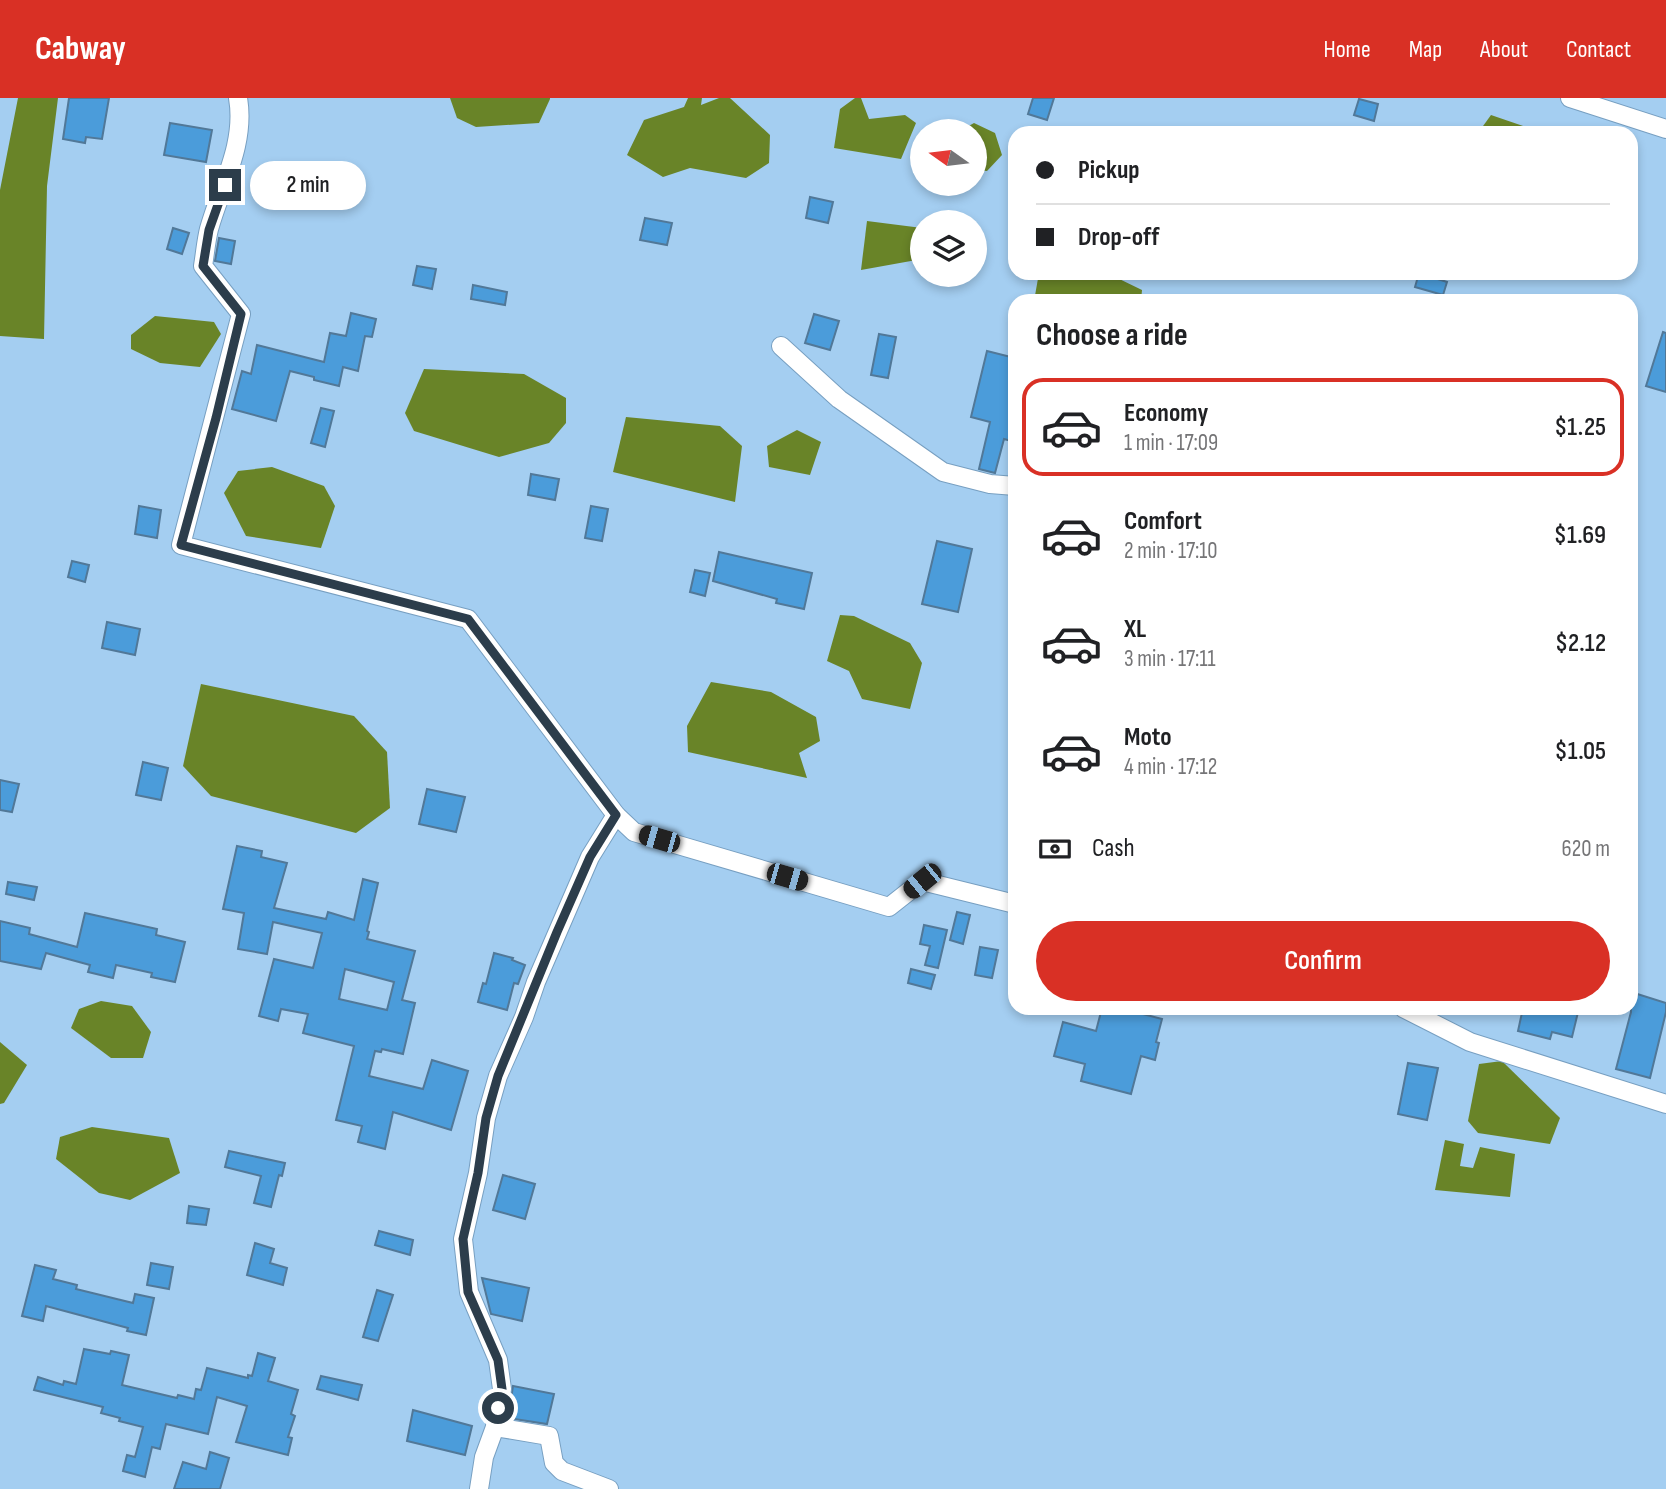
<!DOCTYPE html>
<meta charset="utf-8">
<style>
:root{--surface:#fff;--page:#f6f6f6;--text:#202124;--muted:#757577;--line:#e0e0e0;--accent:#d93025}
body{margin:0;font-family:"Sofia Sans Condensed",sans-serif;background:var(--page);color:var(--text);height:100vh;display:flex;flex-direction:column;font-size:26px;white-space:nowrap}
*{box-sizing:border-box;margin:0}
p{font-size:23px;color:var(--muted)}
.icon{flex:none;width:38px;height:38px;fill:none;stroke:currentColor;stroke-width:2;stroke-linecap:round;stroke-linejoin:round}
.map{position:relative;flex:1;overflow:hidden}
.panel{position:absolute;left:1008px;top:196px;width:630px;height:721px;display:flex;flex-direction:column;background:var(--surface);border-radius:21px;box-shadow:0 4px 10px #0003}
.panel>*{flex:none}
.hud{position:absolute;left:1008px;top:28px;width:630px;height:154px;border-radius:21px;box-shadow:0 4px 10px #0003;display:grid;align-content:center;height:154px;padding:0 28px;background:var(--surface)}
.needle{width:46px;rotate:284deg}
.fabs{position:absolute;left:910px;top:21px;display:grid;gap:14px}
.fabs a{display:grid;place-items:center;width:77px;height:77px;border-radius:50%;background:var(--surface);box-shadow:0 4px 10px #0003;font-size:35px}
.end{position:absolute;width:32px;height:32px;margin:-16px;border:9px solid #2c3d4b;background:#fff;box-shadow:0 0 0 4px #fff}
.from{border-radius:50%}
.bubble{position:absolute;height:49px;border-radius:24px;background:var(--surface);box-shadow:0 4px 10px #0003;font-size:23px;font-weight:600;line-height:49px;text-align:center}
.car{position:absolute;width:21px;height:42px;margin:-21px -10px;border-radius:9px;box-shadow:0 0 5px 2px #0007;background:linear-gradient(#222 24%,#8ab4d8 0 40%,#222 0 76%,#8ab4d8 0 86%,#222 0)}
.hud b{display:flex;align-items:center;gap:24px;height:66px;font-size:26px}
.hud b+b{border-top:2px solid var(--line)}
.hud i{width:18px;height:18px;background:var(--text)}
ul{padding:0;list-style:none}
li{display:flex;align-items:center;gap:21px;height:98px;margin:0 14px 10px;padding:0 14px;border:4px solid transparent;border-radius:21px}
li div{flex:1}
li b{display:block;font-size:26px}
li em{font-style:normal;font-weight:600}
li.current{border-color:var(--accent)}
li>.icon{width:63px;height:63px;stroke-width:1.5}
h2{padding:0 28px;font-size:32px;line-height:84px}
.pay{display:flex;align-items:center;gap:18px;height:77px;padding:0 28px;font-size:26px}
.pay p{margin-inline-start:auto}
.button{display:flex;gap:14px;margin-top:auto;padding:14px 28px}
.button a{flex:1;height:80px;border-radius:42px;background:var(--accent);color:#fff;font-size:28px;font-weight:600;line-height:80px;text-align:center}
header{display:flex;align-items:center;gap:42px;box-sizing:border-box;height:98px;padding:0 35px;background:var(--accent);color:#fff}
header strong{font-size:33px}
nav{display:flex;gap:38px;margin-inline-start:auto;font-size:24px}
.map>svg:first-child{display:block}
</style>
<header>
<strong>Cabway</strong>
<nav><a>Home</a><a>Map</a><a>About</a><a>Contact</a></nav>
</header>
<div class="map">
<svg width="1666" height="1391" viewBox="0 0 1666 1391">
<rect width="100%" height="100%" fill="#a4cef1"/>
<g fill="#698428">
<path d="M18,0H58L47,88L44,241L0,238V92Z"/>
<path d="M450,0H550V1L539,25L476,29L457,20Z"/>
<path d="M688,0H702L701,7L719,0H730L770,37L769,65L746,80L690,70L663,79L627,57L644,22L684,9Z"/>
<path d="M855,0H861L869,21L905,17L916,25L901,61L834,50L840,11Z"/>
<path d="M1491,17L1543,35H1478Z"/>
<path d="M974,25L995,35L1002,57L987,73L975,72V33H960Z"/>
<path d="M867,123L922,130V161L861,172Z"/>
<path d="M1039,175H1107L1142,192L1141,203H1034Z"/>
<path d="M155,218L214,224L221,236L200,269L160,265L131,251V237Z"/>
<path d="M424,271L524,276L566,300V325L549,345L499,359L414,333L405,315Z"/>
<path d="M626,319L720,328L742,348L735,404L613,374Z"/>
<path d="M797,332L821,344L810,377L769,369L767,348Z"/>
<path d="M272,369L324,388L335,408L321,450L246,438L224,395L238,373Z"/>
<path d="M840,517L854,518L910,545L922,565L910,611L862,601L849,573L827,563Z"/>
<path d="M711,584L771,594L816,619L820,643L799,655L807,680L688,654L687,628Z"/>
<path d="M201,586L354,618L387,654L390,710L356,735L211,698L183,668Z"/>
<path d="M101,903L132,908L151,934L143,960H111L71,930L79,911Z"/>
<path d="M0,944L27,967L4,1005L0,1006Z"/>
<path d="M1502,963L1560,1020L1550,1046L1478,1035L1468,1023L1479,966Z"/>
<path d="M92,1029L169,1040L180,1075L130,1102L99,1095L56,1061L60,1039Z"/>
<path d="M1445,1042L1464,1046L1460,1068L1473,1070L1480,1049L1515,1056L1510,1099L1435,1092Z"/>
</g>
<g fill="#4b9cda" stroke="#517898" stroke-width="2" fill-rule="evenodd">
<path d="M69,0H109L102,41L86,39L85,45L63,41Z"/>
<path d="M1033,0H1054L1047,22L1028,16Z"/>
<path d="M1359,1L1378,6L1374,23L1354,17Z"/>
<path d="M170,25L212,32L206,64L164,57Z"/>
<path d="M810,99L833,104L828,125L806,120Z"/>
<path d="M645,120L672,125L667,147L640,142Z"/>
<path d="M173,130L189,135L182,156L167,151Z"/>
<path d="M219,140L235,143L231,166L215,163Z"/>
<path d="M417,168L436,171L432,191L413,187Z"/>
<path d="M1419,175L1447,184L1443,197L1415,189Z"/>
<path d="M473,187L507,194L505,207L471,201Z"/>
<path d="M351,215L376,221L372,239L365,238L358,273L343,269L339,288L314,282V279L290,273L276,323L232,311L242,273L251,276L257,247L324,264L330,235L346,238Z"/>
<path d="M814,216L839,223L830,252L805,245Z"/>
<path d="M1663,234L1666,235V294L1646,288Z"/>
<path d="M879,236L896,239L888,280L871,277Z"/>
<path d="M987,253L1015,260V344L1004,341L995,375L979,371L990,324L971,319Z"/>
<path d="M321,310L334,313L325,349L311,345Z"/>
<path d="M531,376L559,381L555,402L528,397Z"/>
<path d="M139,408L161,412L157,440L135,436Z"/>
<path d="M591,408L608,411L602,443L585,440Z"/>
<path d="M937,443L972,451L958,514L922,506Z"/>
<path d="M719,454L812,475L804,511L776,505L777,501L713,483Z"/>
<path d="M72,463L89,467L85,484L68,479Z"/>
<path d="M695,472L710,475L705,498L690,494Z"/>
<path d="M107,524L140,531L135,557L102,550Z"/>
<path d="M143,664L168,670L161,702L136,697Z"/>
<path d="M0,682L19,686L12,714L0,712Z"/>
<path d="M427,691L465,699L456,734L419,726Z"/>
<path d="M237,748L262,753L261,759L287,765L274,810L326,821L328,814L354,822L363,781L378,785L367,833L369,834L367,841L415,853L402,902L415,905L403,956L382,951L381,954L375,953L369,978L423,991L432,962L468,973L451,1032L393,1014L385,1051L358,1044L362,1028L336,1022L354,948L303,935L308,916L281,911L278,923L259,918L274,861L313,870L322,835L273,824L267,856L238,851L244,815L223,811ZM345,871L394,884L387,912L339,901Z"/>
<path d="M8,784L37,789L34,802L6,796Z"/>
<path d="M957,814L970,817L963,846L950,842Z"/>
<path d="M85,815L157,831L156,837L185,844L175,884L151,879L152,875L116,867L113,880L88,874L90,867L46,855L41,871L0,863V823L30,830L29,836L77,849Z"/>
<path d="M924,827L947,832L938,870L925,867L930,848L920,846Z"/>
<path d="M980,849L998,852L992,880L975,877Z"/>
<path d="M494,855L513,860L512,862L525,867L518,886L514,885L507,912L478,904L483,885L486,886Z"/>
<path d="M911,871L935,877L931,891L908,885Z"/>
<path d="M1631,894L1666,905V914L1650,980L1616,971L1631,914Z"/>
<path d="M1102,910H1120L1162,921L1156,944L1159,945L1155,962L1141,958L1131,996L1081,983L1085,966L1054,958L1063,924L1096,933Z"/>
<path d="M1523,910H1579L1572,939L1552,934L1550,941L1518,933Z"/>
<path d="M1408,965L1438,970L1427,1022L1398,1016Z"/>
<path d="M229,1053L285,1065L282,1078L279,1077L271,1109L254,1105L261,1078L225,1069Z"/>
<path d="M503,1077L535,1086L525,1121L493,1112Z"/>
<path d="M189,1108L209,1111L206,1127L187,1125Z"/>
<path d="M379,1133L413,1142L410,1157L375,1147Z"/>
<path d="M255,1145L274,1151L270,1165L287,1170L283,1187L247,1177Z"/>
<path d="M151,1165L173,1169L169,1191L147,1187Z"/>
<path d="M35,1167L56,1172L53,1181L77,1187L76,1191L133,1205L135,1196L154,1200L146,1237L127,1233L128,1230L46,1208L43,1223L22,1218Z"/>
<path d="M482,1180L529,1190L522,1223L491,1216Z"/>
<path d="M377,1192L393,1197L378,1243L363,1239Z"/>
<path d="M84,1251L110,1256L111,1253L129,1257L122,1287L177,1300L178,1297L194,1301L196,1291L201,1292L207,1270L248,1280V1277L252,1278L258,1255L275,1260L268,1283L298,1292L291,1316L295,1318L288,1339L292,1340L288,1357L236,1344L247,1308L217,1299L208,1336L166,1326L160,1351L152,1349L145,1379L123,1373L127,1357L135,1359L143,1329L119,1323L120,1320L101,1315L103,1309L34,1292L38,1279L63,1287L64,1283L76,1286Z"/>
<path d="M321,1278L362,1287L358,1302L317,1291Z"/>
<path d="M513,1288L554,1296L547,1326L508,1320Z"/>
<path d="M413,1312L472,1328L465,1357L407,1343Z"/>
<path d="M210,1354L229,1360L220,1391H174L183,1364L206,1371Z"/>
</g>
<g fill="none" stroke-linecap="round" stroke-linejoin="round">
<g stroke="#779fc1" stroke-width="20">
<g id="street">
<path d="M238,0C246,46 221,88 209,131C206,143 205,156 203,168L241,216L181,447L468,521L616,717L634,734L889,809L922,783L1015,806"/>
<path d="M1570,0L1666,31"/>
<path d="M781,248L839,301L943,374L990,386L1015,388"/>
<path d="M1403,910L1470,944L1666,1006"/>
<path d="M495,1329L549,1338L554,1365L562,1373L609,1391"/>
<path d="M479,1391L484,1359L495,1329L502,1291L498,1262L469,1194L463,1141L478,1075L486,1020L498,978L524,919L536,884L590,759L616,717"/>
</g>
</g>
<use href="#street" stroke="#fff" stroke-width="18"/>
</g>
<g fill="none" stroke-linecap="round" stroke-linejoin="round">
<path stroke="#2c3d4b" stroke-width="9" d="M225,87L209,132L203,168L241,216L216,320L181,447L468,521L616,717L590,759L557,834L498,978L486,1020L478,1075L463,1141L468,1194L498,1262L502,1291L498,1310"/>
</g>
</svg>
<div class="fabs">
<a><svg class="needle" viewBox="-14 -14 28 28"><path d="M0-13l5 13h-10z" fill="#e53935"/><path d="M0 13l5-13h-10z" fill="#757577"/></svg></a>
<a><svg class="icon" aria-label="layers" viewBox="0 0 24 24"><path d="M12 4l9 5-9 5-9-5zM3 14l9 5 9-5"/></svg></a>
</div>
<i class="end from" style="left:498px;top:1310px"></i>
<i class="end" style="left:225px;top:87px"></i>
<div class="bubble" style="left:250px;top:63px;width:116px">2 min</div>
<i class="car" style="left:659px;top:741px;rotate:286deg"></i>
<i class="car" style="left:787px;top:779px;rotate:106deg"></i>
<i class="car" style="left:922px;top:783px;rotate:231deg"></i>
<div class="hud">
<b><i class="from"></i>Pickup</b>
<b><i></i>Drop-off</b>
</div>
<section class="panel">
<h2>Choose a ride</h2>
<ul>
<li class="current"><svg class="icon" aria-label="car" viewBox="0 0 24 24"><path d="M5 17H2v-5l4-1 3-4h7l3 4 3 1v5h-3M9 17h6M6 11h13"/><circle cx="7" cy="17" r="2"/><circle cx="17" cy="17" r="2"/></svg><div><b>Economy</b><p>1 min · 17:09</p></div><em>$1.25</em></li>
<li><svg class="icon" aria-label="car" viewBox="0 0 24 24"><path d="M5 17H2v-5l4-1 3-4h7l3 4 3 1v5h-3M9 17h6M6 11h13"/><circle cx="7" cy="17" r="2"/><circle cx="17" cy="17" r="2"/></svg><div><b>Comfort</b><p>2 min · 17:10</p></div><em>$1.69</em></li>
<li><svg class="icon" aria-label="car" viewBox="0 0 24 24"><path d="M5 17H2v-5l4-1 3-4h7l3 4 3 1v5h-3M9 17h6M6 11h13"/><circle cx="7" cy="17" r="2"/><circle cx="17" cy="17" r="2"/></svg><div><b>XL</b><p>3 min · 17:11</p></div><em>$2.12</em></li>
<li><svg class="icon" aria-label="car" viewBox="0 0 24 24"><path d="M5 17H2v-5l4-1 3-4h7l3 4 3 1v5h-3M9 17h6M6 11h13"/><circle cx="7" cy="17" r="2"/><circle cx="17" cy="17" r="2"/></svg><div><b>Moto</b><p>4 min · 17:12</p></div><em>$1.05</em></li>
</ul>
<div class="pay"><svg class="icon" aria-label="cash" viewBox="0 0 24 24"><path d="M3 7h18v10H3z"/><circle cx="12" cy="12" r="2"/></svg>Cash<p>620 m</p></div>
<div class="button"><a>Confirm</a></div>
</section>
</div>
